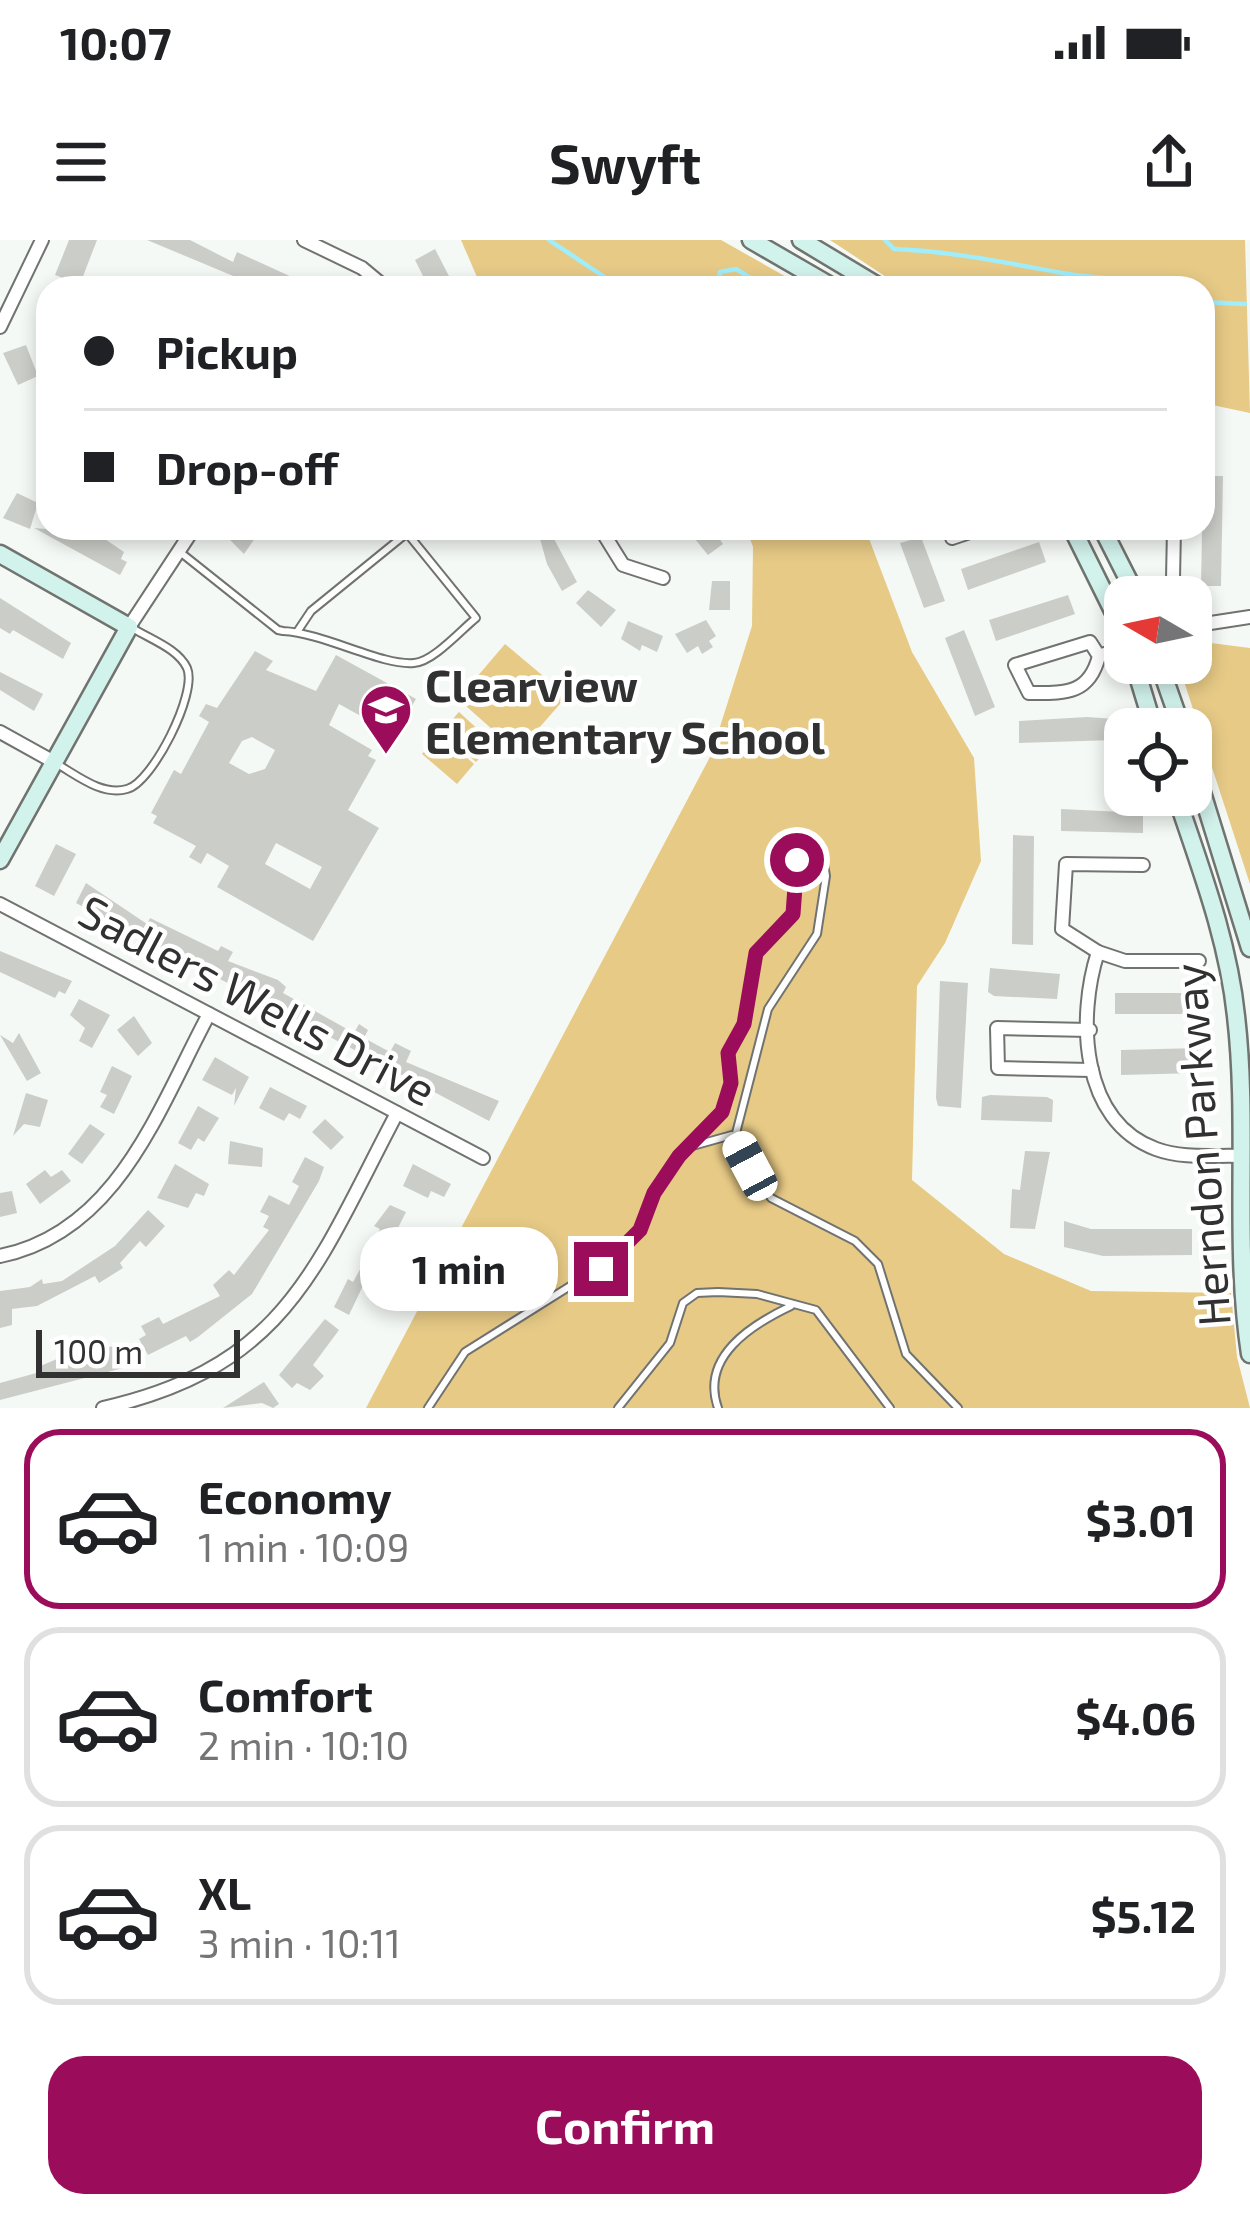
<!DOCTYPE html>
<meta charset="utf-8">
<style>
:root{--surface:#fff;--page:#f6f6f6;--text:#202124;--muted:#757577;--line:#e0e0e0;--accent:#9b0c5b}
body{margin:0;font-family:"Exo 2",sans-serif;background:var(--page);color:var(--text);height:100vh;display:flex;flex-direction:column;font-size:45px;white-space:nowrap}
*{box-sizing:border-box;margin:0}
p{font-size:39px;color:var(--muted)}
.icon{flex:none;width:66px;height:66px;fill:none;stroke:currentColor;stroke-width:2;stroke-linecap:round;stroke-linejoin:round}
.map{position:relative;height:1168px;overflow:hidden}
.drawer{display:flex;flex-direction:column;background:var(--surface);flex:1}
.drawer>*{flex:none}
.banner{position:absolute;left:36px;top:36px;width:1179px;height:264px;border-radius:36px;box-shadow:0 6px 18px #0003;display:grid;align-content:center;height:264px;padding:0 48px;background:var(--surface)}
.needle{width:78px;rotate:279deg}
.buttons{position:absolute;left:1104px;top:336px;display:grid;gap:24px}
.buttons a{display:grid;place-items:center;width:108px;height:108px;border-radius:24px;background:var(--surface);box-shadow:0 6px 18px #0003;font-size:60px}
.scale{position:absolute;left:36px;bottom:30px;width:204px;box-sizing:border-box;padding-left:12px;border:6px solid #303130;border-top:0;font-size:33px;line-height:42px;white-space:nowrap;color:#303130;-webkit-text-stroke:9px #fff;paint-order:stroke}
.end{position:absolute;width:54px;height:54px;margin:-27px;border:15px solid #9b0c5b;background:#fff;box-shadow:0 0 0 6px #fff}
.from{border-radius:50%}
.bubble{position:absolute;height:84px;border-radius:36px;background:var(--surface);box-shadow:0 6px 18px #0003;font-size:39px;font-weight:700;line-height:84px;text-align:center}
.car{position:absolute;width:36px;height:72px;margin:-36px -18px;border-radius:15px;box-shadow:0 0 9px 3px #0007;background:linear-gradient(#fff 24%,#345 0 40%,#fff 0 76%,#345 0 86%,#fff 0)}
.banner b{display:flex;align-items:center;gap:42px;height:114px;font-size:45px}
.banner b+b{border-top:3px solid var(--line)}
.banner i{width:30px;height:30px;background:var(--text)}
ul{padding:21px 0 0;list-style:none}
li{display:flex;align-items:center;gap:36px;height:180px;margin:0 24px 18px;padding:0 24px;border:6px solid var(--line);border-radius:36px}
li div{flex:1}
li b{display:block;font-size:45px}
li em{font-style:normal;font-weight:700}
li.on{border-color:var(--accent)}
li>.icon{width:108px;height:108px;stroke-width:1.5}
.cta{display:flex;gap:24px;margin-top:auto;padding:24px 48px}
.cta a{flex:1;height:138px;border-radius:36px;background:var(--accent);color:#fff;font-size:48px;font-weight:700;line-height:138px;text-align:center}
.status{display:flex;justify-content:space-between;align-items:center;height:84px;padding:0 60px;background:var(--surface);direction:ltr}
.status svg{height:33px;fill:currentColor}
header{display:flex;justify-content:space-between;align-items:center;height:156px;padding:0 48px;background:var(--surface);font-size:54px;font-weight:700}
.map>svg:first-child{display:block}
</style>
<div class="status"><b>10:07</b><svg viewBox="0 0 49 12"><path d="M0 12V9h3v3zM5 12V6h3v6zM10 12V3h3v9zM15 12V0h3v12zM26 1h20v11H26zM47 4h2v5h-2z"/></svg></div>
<header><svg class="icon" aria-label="menu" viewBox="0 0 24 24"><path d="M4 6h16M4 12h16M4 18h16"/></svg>Swyft<svg class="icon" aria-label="share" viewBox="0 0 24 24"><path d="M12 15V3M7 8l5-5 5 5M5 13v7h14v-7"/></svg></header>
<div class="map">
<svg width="1250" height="1168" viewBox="0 0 1250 1168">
<rect width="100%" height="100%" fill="#f5f9f5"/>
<g fill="#e7ca86">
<path d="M461,0H721L806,48H497L477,37Z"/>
<path d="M830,0H1245L1250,173L1203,163V48H903Z"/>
<path d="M746,288H865L912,412L974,518L981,621L945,703L917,746L912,940L1004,1014L1091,1051L1231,1053L1237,1117L1250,1168H366L711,515L752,386L753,307Z"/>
<path d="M1203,402L1250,408V644L1178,423H1191V404Z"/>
<path d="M505,404L567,456L518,512L458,459Z"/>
<path d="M459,472L493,503L476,522L441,492Z"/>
<path d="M440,494L474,524L457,544L422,514Z"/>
</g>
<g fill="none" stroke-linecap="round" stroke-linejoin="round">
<g stroke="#a0edfc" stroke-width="4.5">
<path d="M549,0L612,42L636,39L652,48"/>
<path d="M885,0L894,9C950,11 1007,23 1062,33C1095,39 1123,36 1154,48"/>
<path d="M717,48L720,32L736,29L767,48"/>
<path d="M791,48L796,47"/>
<path d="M1203,62L1245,64"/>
</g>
</g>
<g fill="#cbcdc8" fill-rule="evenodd">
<path d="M69,0H97L80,44L55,35Z"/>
<path d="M147,0H190L233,22L237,12L316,48H262Z"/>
<path d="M435,9L451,40L447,48H429L415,20Z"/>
<path d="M26,105L38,136L18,145L3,113Z"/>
<path d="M1203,236H1223L1221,346H1201Z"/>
<path d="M17,253L38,263L30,289L3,278Z"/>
<path d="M34,288L96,293L124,312L121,319L127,322L120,335Z"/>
<path d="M237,288H262L244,314L228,298Z"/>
<path d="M537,288H573L553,297L577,342L562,351L547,324Z"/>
<path d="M686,288H712L723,304L708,315Z"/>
<path d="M921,297L945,361L924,368L900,303Z"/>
<path d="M1039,302L1046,322L968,350L961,329Z"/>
<path d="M712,341H730V370H709Z"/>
<path d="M588,350L616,370L601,387L576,363Z"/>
<path d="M1068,355L1075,374L996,401L989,380Z"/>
<path d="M0,358L71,403L63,419L13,390L10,394L0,388Z"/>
<path d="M706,380L716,396L709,401L713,407L702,414L698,406L687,413L675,394Z"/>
<path d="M628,381L663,396L657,412L642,405L640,411L621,399Z"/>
<path d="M964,390L995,467L975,476L945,398Z"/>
<path d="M255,411L273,421L266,430L316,451L336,415L416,459L395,495L339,464L329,485L372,510L368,516L376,520L348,570L379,588L313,701L217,647L229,626L207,613L201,624L189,617L196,606L153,583L157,576L151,573L174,530L181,534L209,482L199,476L206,464L217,468ZM252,497L275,510L265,529L249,534L229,523L242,501ZM276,603L322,627L310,649L265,624Z"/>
<path d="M0,432L43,454L34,471L0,450Z"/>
<path d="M1087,477L1115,479V500L1019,503V481Z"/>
<path d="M1061,569L1143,573V593L1061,591Z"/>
<path d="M1013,595L1034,596L1033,705L1012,704Z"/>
<path d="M56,604L76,614L54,656L35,646Z"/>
<path d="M86,643L147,684L150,678L218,711L221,706L233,712L228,721L278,740L286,747L283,753L354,793L359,784L368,790L364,798L390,812L395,803L411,811L406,822L499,861L489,881L76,663Z"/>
<path d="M0,711L72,741L65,754L59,751L55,758L0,732Z"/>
<path d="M990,728L1060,734L1057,759L994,756L988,752Z"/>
<path d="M940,741L968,743L961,868L938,866L936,858Z"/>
<path d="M1115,753H1197L1198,774H1115Z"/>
<path d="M79,759L110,775L92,808L79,801L85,788L70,775Z"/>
<path d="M134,776L152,803L138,816L117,790Z"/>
<path d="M19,793L41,833L27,841L0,795L13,803Z"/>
<path d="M1198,808V833L1121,835V810Z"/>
<path d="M215,817L249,837L234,866L236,848L232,855L202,840Z"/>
<path d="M112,826L132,836L114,874L100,867L107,855L100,852Z"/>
<path d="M270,847L307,866L300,879L289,873L284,881L259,868Z"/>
<path d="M26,853L48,860L40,887L24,884L13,896Z"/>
<path d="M990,855L1047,857L1053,860L1052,882L981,880L982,857Z"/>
<path d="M198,866L219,878L204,902L198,898L191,910L178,903Z"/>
<path d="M325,879L344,897L331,910L312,892Z"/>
<path d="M90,884L105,894L82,924L68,914Z"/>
<path d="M230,901L263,908L262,927L228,924Z"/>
<path d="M1025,911L1050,912L1035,989L1010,988L1012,949L1020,950Z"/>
<path d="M305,917L324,927L319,941L252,1054L198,1097L190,1102L186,1096L148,1115L139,1099L146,1095L141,1086L159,1077L163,1084L220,1056L213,1045L229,1030L234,1035L269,990L263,987L269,976L260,972L269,955L289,965L299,946L292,942Z"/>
<path d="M175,924L209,944L204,956L196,953L188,968L157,958Z"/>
<path d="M413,924L451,944L444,957L431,951L428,958L403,946Z"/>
<path d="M45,930L51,937L62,930L71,941L40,964L26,944Z"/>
<path d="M12,951L17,973L0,977V953Z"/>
<path d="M390,965L406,972L388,1008L397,1013L384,1036L368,1035L349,1075L334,1067L348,1039L353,1042L366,1019L380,989L374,986Z"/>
<path d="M148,970L165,986L146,1007L140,1001L120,1023L123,1028L99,1043L95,1036L37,1066L12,1069V1085L0,1088V1051L30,1047L42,1039L43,1044L62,1041L115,1006Z"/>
<path d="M1064,981L1091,989H1192V1015L1103,1016L1064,1007Z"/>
<path d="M325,1079L339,1090L313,1125L324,1136L310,1150L297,1143L292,1148L279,1135Z"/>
<path d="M123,1104L127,1127L0,1160V1143L40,1132L38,1127L64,1116L76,1113L79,1122L101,1117L100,1109Z"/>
<path d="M264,1142L279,1164L273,1168L262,1163L223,1168Z"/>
</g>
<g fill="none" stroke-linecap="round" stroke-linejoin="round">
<g stroke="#707370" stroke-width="10">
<g id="lane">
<path d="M180,312L278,390L283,391C324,393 382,426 414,423C433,422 461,390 476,378L407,293L311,371L297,392"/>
<path d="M57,524C78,536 102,556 127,549C152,543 198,453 187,428C178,409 152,400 134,389"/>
<path d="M695,904L722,873L730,852L727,813L744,785L756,713L793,674V625L811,606H821L826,636L817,694L768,769L735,897L771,958L855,1001L878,1024L906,1114L958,1168"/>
<path d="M428,1168L465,1112L610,1021L640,990L654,953L689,907L732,895"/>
<path d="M618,1168L670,1103L683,1063L697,1053L718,1052L757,1054L816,1070L890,1168"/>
<path d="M718,1168C700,1117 751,1085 791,1066"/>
</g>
</g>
<g stroke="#707370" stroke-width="16">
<g id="street">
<path d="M304,0L362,28L386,48"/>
<path d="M0,87L42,0"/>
<path d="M600,288L623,325L663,338"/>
<path d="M949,288L952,298L982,288"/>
<path d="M1173,339L1174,288"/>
<path d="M1191,386L1250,377"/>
<path d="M129,387L194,288"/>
<path d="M1090,402L1099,416C1089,455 1065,453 1029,453L1015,425Z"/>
<path d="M1099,416L1125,407"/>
<path d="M0,492L54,522"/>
<path d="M0,664L483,918"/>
<path d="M1098,712L1062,689L1066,624L1143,625"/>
<path d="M1199,721H1125L1098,712C1077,777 1080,881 1156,909C1183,919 1213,915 1241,916"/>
<path d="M1090,790L997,788L998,828L1092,830"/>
<path d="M0,1016C118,992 158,869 209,774"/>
<path d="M103,1168C288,1126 316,1026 397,873"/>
</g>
</g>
<g stroke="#707370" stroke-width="21">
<g id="secondary">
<path d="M751,0L834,48"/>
<path d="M801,0L881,48"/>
<path d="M1072,288L1125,395"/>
<path d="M1102,288L1137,357"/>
<path d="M0,314L129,387L0,620"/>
<path d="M1134,423L1154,489"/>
<path d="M1159,423L1182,489"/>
<path d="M1191,517L1250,708"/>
<path d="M1176,555C1200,627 1228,699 1236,776C1249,888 1233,1002 1250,1114"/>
</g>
</g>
<use href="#lane" stroke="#fff" stroke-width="6"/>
<use href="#street" stroke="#fff" stroke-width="12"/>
<use href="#secondary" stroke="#d2f2ec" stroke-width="16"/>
</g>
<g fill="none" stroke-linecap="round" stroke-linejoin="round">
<path stroke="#9b0c5b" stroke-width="15" d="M601,1029L640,990L654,953L679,916L722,872L731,843L728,813L744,784L756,713L793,674L797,620"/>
</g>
<defs>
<g id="school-pin" transform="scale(2.7)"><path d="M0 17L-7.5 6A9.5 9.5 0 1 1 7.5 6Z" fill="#9b0c5b" stroke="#fff"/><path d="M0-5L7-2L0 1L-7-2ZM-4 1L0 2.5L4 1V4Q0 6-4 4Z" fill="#fff"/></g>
</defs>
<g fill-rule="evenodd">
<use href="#school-pin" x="386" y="470"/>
</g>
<g text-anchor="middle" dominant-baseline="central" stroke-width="9" stroke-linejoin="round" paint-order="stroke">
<g font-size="45" font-weight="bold" fill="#303130" stroke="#fff" text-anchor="start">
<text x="425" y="444">Clearview<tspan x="425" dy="52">Elementary School</tspan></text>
</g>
<g font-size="45" fill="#303130" stroke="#fff">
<text transform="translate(258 759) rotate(28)">Sadlers Wells Drive</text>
<text transform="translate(1200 905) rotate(-94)">Herndon Parkway</text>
</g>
</g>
</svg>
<div class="buttons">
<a><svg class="needle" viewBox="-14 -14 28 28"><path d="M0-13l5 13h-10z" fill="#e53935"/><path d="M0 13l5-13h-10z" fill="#757577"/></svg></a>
<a><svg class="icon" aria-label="locate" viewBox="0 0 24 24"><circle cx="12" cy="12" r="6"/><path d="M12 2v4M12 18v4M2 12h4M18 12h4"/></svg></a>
</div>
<div class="scale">100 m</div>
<i class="end from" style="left:797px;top:620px"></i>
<i class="end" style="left:601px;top:1029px"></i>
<div class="bubble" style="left:360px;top:987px;width:198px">1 min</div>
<i class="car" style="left:750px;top:926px;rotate:332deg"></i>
<div class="banner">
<b><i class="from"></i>Pickup</b>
<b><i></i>Drop-off</b>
</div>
</div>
<section class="drawer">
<ul>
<li class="on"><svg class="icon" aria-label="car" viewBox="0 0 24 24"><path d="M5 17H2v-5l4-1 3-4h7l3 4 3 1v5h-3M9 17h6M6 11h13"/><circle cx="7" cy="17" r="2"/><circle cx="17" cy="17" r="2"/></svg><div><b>Economy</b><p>1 min · 10:09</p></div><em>$3.01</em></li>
<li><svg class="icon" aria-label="car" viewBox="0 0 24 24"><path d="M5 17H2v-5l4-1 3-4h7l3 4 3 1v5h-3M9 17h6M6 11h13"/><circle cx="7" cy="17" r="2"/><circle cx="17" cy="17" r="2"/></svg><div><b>Comfort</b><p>2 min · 10:10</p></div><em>$4.06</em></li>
<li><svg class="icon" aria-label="car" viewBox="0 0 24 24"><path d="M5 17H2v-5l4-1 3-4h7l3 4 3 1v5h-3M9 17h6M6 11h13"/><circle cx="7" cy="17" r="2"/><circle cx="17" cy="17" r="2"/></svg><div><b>XL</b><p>3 min · 10:11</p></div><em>$5.12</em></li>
</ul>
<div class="cta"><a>Confirm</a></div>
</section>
